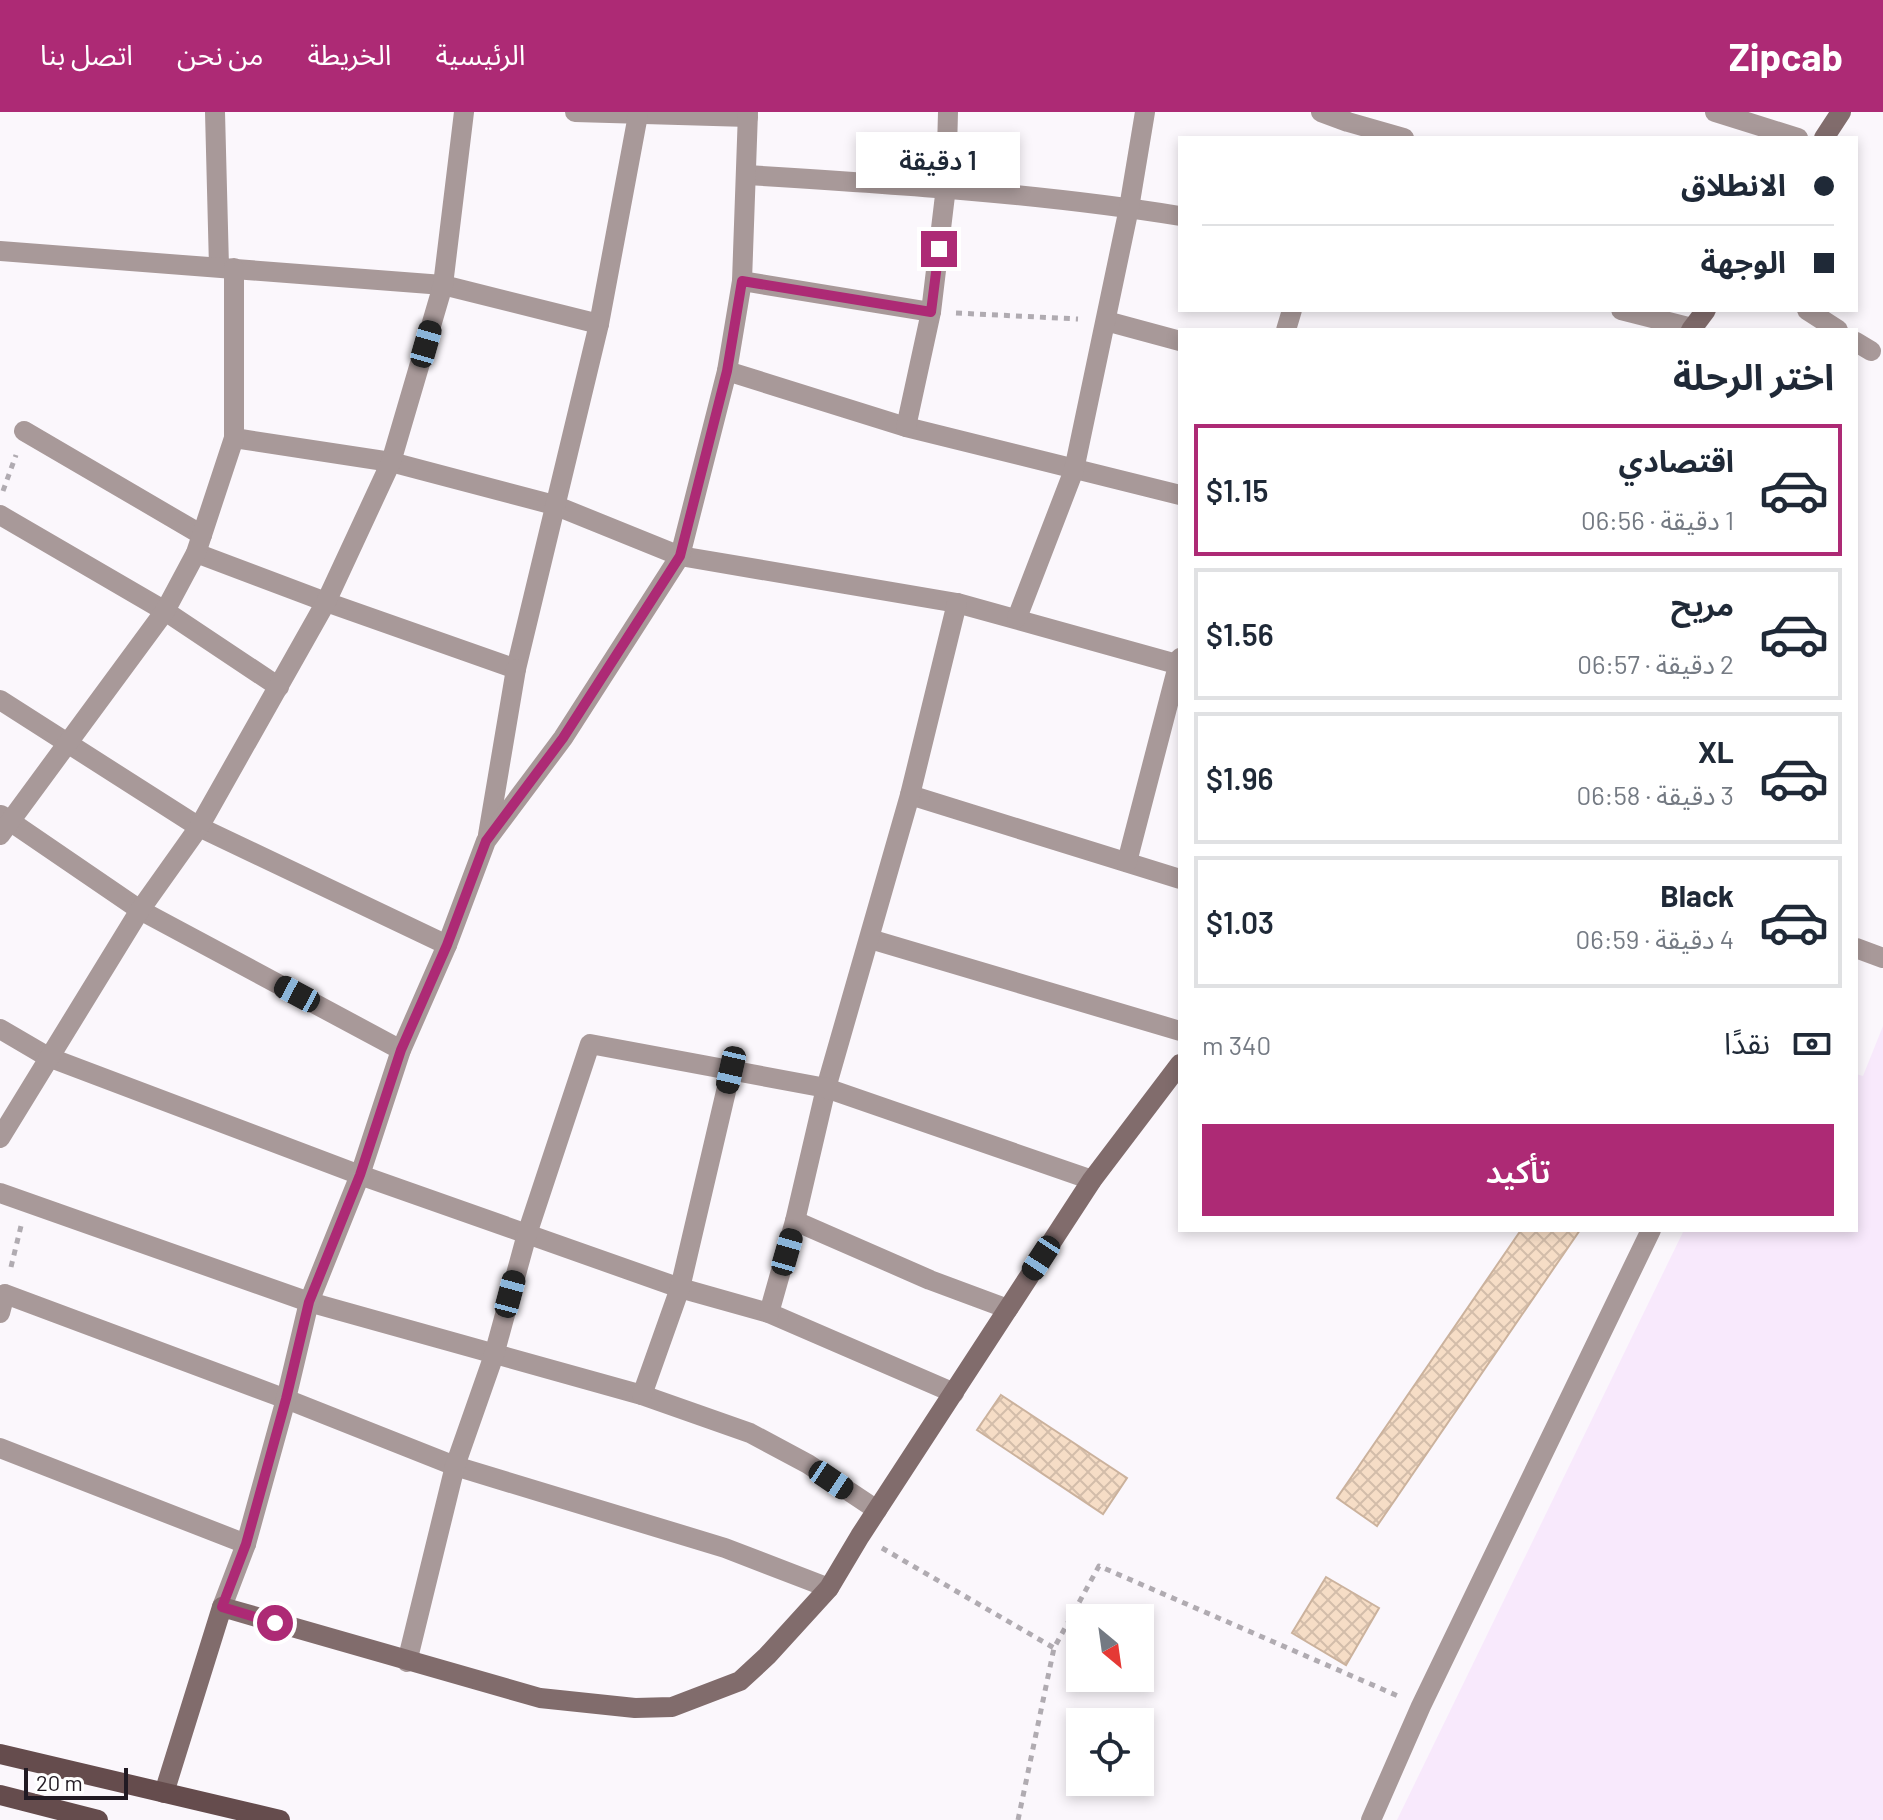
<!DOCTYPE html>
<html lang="ar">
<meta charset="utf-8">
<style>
:root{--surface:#fff;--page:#f6f6f7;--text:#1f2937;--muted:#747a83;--line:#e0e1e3;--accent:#ad2a75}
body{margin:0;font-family:Barlow,"Noto Sans Arabic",sans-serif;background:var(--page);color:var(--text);direction:rtl;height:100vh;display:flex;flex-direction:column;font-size:30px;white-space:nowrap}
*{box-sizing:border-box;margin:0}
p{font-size:26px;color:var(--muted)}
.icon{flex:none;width:44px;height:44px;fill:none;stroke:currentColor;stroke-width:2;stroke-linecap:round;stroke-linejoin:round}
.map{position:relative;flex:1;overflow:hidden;direction:ltr}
.details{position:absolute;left:1178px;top:216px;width:680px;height:904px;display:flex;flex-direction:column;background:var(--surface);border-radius:0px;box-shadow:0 4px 12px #0003;direction:rtl}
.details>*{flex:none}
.top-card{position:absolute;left:1178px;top:24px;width:680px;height:176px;border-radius:0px;box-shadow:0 4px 12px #0003;direction:rtl;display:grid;align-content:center;height:176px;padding:0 24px;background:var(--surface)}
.needle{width:52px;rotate:151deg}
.buttons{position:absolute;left:1066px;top:1492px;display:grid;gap:16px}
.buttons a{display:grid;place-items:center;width:88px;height:88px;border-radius:0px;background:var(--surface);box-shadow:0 4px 12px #0003;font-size:40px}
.scale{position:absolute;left:24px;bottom:20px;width:104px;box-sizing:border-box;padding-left:8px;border:4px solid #211a23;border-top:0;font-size:22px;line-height:28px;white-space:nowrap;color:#211a23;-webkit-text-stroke:6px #fff;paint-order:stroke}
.end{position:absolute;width:36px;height:36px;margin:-18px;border:10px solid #ad2a75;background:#fff;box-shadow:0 0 0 4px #fff}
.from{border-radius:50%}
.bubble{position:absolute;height:56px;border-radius:0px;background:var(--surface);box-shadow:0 4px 12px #0003;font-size:26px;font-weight:600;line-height:56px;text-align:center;direction:rtl}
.car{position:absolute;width:24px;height:48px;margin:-24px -12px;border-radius:10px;box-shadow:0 0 6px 2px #0007;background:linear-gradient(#222 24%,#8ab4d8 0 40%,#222 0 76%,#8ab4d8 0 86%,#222 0)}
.top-card b{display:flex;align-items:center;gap:28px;height:76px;font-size:30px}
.top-card b+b{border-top:2px solid var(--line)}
.top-card i{width:20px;height:20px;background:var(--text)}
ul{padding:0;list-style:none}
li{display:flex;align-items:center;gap:24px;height:132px;margin:0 16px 12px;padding:0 8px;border:4px solid var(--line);border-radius:0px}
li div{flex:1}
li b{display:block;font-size:30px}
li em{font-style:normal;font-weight:600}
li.on{border-color:var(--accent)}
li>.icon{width:72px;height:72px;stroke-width:1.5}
h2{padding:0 24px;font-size:36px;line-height:96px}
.pay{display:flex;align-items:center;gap:20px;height:88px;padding:0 24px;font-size:30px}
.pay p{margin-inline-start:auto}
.action{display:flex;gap:16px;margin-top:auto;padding:16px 24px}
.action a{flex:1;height:92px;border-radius:0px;background:var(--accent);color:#fff;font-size:32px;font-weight:600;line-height:92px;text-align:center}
header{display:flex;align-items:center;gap:48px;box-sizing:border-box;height:112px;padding:0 40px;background:var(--accent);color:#fff}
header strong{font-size:38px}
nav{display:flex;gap:44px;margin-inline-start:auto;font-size:28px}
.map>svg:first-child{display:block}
</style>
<header>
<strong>Zipcab</strong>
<nav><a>الرئيسية</a><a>الخريطة</a><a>من نحن</a><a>اتصل بنا</a></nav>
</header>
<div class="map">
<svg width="1883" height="1708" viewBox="0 0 1883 1708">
<defs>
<pattern id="building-cross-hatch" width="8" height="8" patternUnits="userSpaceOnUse" patternTransform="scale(2)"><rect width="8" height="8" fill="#f6ddc6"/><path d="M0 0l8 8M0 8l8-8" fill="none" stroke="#d3bdaa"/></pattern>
</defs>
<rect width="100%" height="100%" fill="#fbf7fc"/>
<path fill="#f8e9fc" d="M1883,914V1708H1397L1684,1118H1856V962L1863,964Z"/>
<g fill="url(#building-cross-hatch)" stroke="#cbb29d" stroke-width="2">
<path d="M1521,1118H1580L1377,1414L1337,1386Z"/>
<path d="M1001,1283L1127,1366L1103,1402L977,1318Z"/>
<path d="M1326,1465L1379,1496L1346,1553L1292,1521Z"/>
</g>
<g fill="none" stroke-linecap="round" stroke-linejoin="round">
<g stroke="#b0abb1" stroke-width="5" stroke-dasharray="6 6" stroke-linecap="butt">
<path d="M956,201L1078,207"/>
<path d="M3,379L16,343"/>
<path d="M11,1155L21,1114"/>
<path d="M882,1436L1054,1536"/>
<path d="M1018,1708L1054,1536L1099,1454L1398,1584"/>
</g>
<g stroke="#a89999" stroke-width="20">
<path d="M215,0L219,155"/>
<path d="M575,0L748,5"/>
<path d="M1321,0L1348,10L1404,26"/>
<path d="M1715,0L1798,26"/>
<path d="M747,63C892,72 1037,81 1180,104"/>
<path d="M0,139L443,173L599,212"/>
<path d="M742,169L931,200"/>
<path d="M1621,198L1692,216"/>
<path d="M1807,198L1838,218"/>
<path d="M1106,209L1180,229"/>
<path d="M1286,218L1292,198"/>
<path d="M1856,230L1871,239"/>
<path d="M727,259L906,315L1180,383"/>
<path d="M906,315L931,200L946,75L948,0"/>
<path d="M24,319L202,423"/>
<path d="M234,326L391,350L554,393L680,444L957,491L1180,553"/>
<path d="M0,403L165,499L279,575"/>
<path d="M196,441L326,490L516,557L599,212L638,3"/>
<path d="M1017,506L1074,358L1129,96L1145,0"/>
<path d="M0,588L199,715L447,833"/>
<path d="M910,683L1180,767"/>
<path d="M1,703L140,798L401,938"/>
<path d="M0,723L165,499L196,441L234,326V156"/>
<path d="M488,723L516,557"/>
<path d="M1127,750L1180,546"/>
<path d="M870,827L1180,919"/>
<path d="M1856,836L1883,846"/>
<path d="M0,917L48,945L360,1063L680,1176L769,1201L954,1281"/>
<path d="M0,1026L140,798L199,715L326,490L391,350L443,173L464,0"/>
<path d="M0,1081L309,1190L642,1283L750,1321L808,1352L877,1398"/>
<path d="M795,1109L930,1168L1008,1197"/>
<path d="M0,1201L5,1182L286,1287L455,1354L725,1436L829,1476"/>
<path d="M769,1201L795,1109L826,976L910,683L957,491"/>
<path d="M642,1283L680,1176L731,958"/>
<path d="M0,1336L246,1432"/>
<path d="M222,1495L246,1432L286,1287L309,1190L360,1063L401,938L447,833L486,729L563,626L680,444L727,259L742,169L748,0"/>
<path d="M407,1550L455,1354L494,1243L527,1122L590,932L826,976L1092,1068"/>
<path d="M1371,1708L1421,1594L1651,1118"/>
</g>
<g stroke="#816c6c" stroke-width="20">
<path d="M1824,26L1841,0"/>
<path d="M1691,218L1706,198"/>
<path d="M164,1681L222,1495L540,1586L635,1596L672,1595L740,1569L767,1544L829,1476L860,1424L1092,1068L1180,952"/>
</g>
<g stroke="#654c4d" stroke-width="20">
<path d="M0,1642L280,1708"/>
<path d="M0,1683L98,1708"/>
</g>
</g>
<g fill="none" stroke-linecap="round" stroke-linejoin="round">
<path stroke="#ad2a75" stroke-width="10" d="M275,1511L222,1495L246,1432L286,1287L309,1190L360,1063L401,938L447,833L486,729L563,626L680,444L727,259L742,169L931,200L939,137"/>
</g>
</svg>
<div class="buttons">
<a><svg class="needle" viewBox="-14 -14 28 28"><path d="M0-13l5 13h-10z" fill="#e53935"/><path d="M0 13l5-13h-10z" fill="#747a83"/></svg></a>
<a><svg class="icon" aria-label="locate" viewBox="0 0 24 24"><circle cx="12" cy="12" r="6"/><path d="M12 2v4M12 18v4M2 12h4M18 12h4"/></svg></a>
</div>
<div class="scale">20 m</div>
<i class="end from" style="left:275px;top:1511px"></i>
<i class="end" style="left:939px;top:137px"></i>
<div class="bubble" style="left:856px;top:20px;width:164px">1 دقيقة</div>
<i class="car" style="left:426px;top:232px;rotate:16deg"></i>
<i class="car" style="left:297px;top:882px;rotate:298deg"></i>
<i class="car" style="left:731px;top:958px;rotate:193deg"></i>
<i class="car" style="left:787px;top:1140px;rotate:16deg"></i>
<i class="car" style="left:1041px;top:1146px;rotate:213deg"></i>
<i class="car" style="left:510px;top:1182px;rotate:15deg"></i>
<i class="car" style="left:831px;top:1368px;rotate:124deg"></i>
<div class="top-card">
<b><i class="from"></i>الانطلاق</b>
<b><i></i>الوجهة</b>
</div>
<section class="details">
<h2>اختر الرحلة</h2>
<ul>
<li class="on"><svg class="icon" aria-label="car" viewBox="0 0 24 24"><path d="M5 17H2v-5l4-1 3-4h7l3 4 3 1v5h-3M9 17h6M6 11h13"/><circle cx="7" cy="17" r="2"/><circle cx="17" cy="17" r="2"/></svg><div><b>اقتصادي</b><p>1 دقيقة · 06:56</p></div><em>$1.15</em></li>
<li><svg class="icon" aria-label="car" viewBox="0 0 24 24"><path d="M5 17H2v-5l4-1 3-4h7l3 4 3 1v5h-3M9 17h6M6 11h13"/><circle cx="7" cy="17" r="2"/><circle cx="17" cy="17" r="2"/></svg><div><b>مريح</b><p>2 دقيقة · 06:57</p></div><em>$1.56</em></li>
<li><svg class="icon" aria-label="car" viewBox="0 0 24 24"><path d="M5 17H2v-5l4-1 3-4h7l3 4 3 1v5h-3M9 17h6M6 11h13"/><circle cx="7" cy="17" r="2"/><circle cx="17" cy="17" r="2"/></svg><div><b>XL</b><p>3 دقيقة · 06:58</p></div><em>$1.96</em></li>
<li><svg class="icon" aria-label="car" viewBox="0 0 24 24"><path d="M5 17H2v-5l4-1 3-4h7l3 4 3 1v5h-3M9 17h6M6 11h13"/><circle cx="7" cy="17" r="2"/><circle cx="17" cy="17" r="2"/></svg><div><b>Black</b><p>4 دقيقة · 06:59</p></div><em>$1.03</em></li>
</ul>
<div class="pay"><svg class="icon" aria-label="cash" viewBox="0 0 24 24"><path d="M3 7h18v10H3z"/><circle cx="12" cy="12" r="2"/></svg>نقدًا<p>340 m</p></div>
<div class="action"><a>تأكيد</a></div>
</section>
</div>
